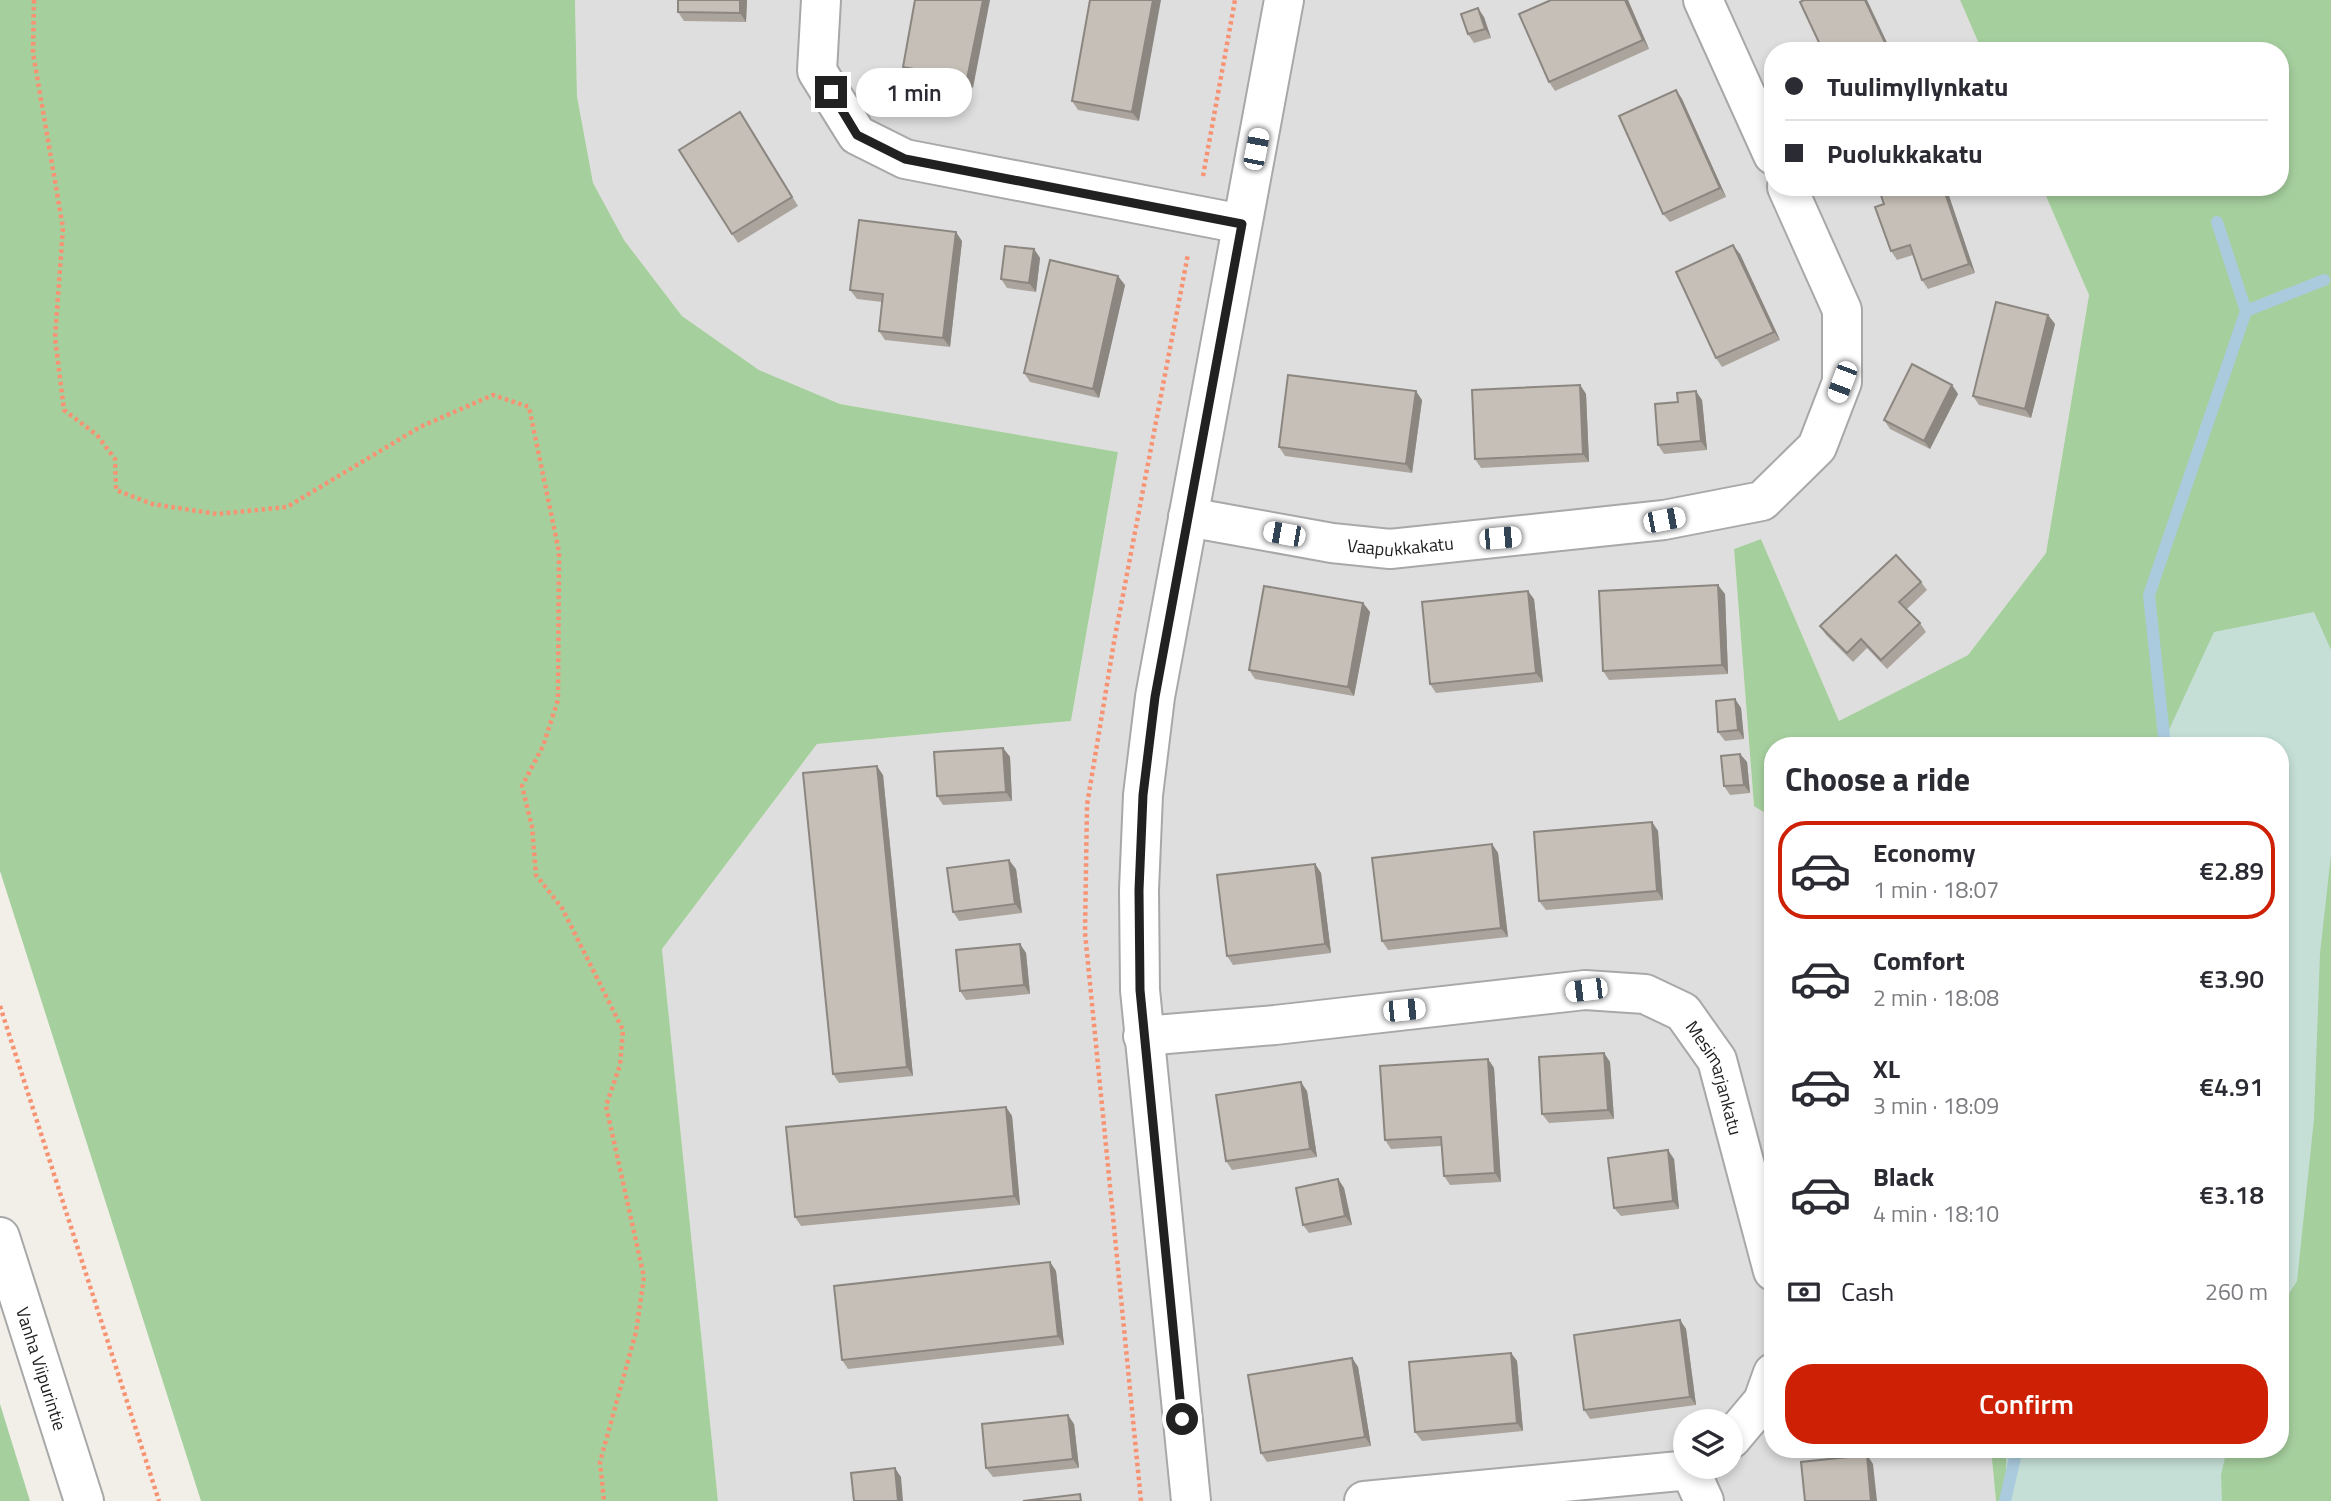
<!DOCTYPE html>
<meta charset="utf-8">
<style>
:root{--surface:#fff;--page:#f7f7f7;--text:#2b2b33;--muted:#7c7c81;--line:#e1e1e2;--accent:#cd2005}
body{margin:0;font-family:"Titillium Web",sans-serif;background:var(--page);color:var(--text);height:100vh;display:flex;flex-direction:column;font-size:26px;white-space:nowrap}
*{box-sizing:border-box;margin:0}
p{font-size:23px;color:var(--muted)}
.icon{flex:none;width:38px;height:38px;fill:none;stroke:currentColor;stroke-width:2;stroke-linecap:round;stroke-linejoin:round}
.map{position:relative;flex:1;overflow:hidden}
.details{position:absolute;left:1764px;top:737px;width:525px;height:721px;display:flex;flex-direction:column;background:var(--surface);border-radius:28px;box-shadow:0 4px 10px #0003}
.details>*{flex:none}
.hud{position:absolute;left:1764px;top:42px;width:525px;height:154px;border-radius:28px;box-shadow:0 4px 10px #0003;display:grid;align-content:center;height:154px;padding:0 21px;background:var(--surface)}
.tools{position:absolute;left:1673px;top:1409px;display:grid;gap:14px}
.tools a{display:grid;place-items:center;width:70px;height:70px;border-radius:50%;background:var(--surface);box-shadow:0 4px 10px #0003;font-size:35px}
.end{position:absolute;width:32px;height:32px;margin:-16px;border:9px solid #212121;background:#fff;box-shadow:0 0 0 4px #fff}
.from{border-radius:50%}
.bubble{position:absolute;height:49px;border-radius:24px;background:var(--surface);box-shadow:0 4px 10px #0003;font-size:23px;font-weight:600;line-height:49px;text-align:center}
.car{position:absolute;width:21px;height:42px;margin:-21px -10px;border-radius:9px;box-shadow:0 0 5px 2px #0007;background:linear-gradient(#fff 24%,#345 0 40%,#fff 0 76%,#345 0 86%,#fff 0)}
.hud b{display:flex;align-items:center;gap:24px;height:66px;font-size:26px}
.hud b+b{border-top:2px solid var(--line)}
.hud i{width:18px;height:18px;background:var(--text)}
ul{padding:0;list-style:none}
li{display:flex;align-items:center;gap:21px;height:98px;margin:0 14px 10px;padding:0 7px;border:4px solid transparent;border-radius:28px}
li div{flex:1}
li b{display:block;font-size:26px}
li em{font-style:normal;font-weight:600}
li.current{border-color:var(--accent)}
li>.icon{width:63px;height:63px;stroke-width:1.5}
h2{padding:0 21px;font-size:32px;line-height:84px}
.pay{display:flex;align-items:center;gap:18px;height:77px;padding:0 21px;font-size:26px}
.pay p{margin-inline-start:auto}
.action{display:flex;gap:14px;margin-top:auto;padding:14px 21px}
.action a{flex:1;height:80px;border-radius:28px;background:var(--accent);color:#fff;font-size:28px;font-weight:600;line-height:80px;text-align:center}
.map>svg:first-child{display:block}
</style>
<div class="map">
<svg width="2331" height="1501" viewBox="0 0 2331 1501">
<rect width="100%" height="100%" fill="#f1efe8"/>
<path fill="#dfdede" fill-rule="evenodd" d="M575,0H1960L1982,51H1773V187H2042L2089,295L2046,553L1968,655L1839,721L1761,539L1734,549L1754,805L1773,818V1449H1991L1996,1501H718L662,949L817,744L1071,721L1118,452L840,404L759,370L682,316L624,240L593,184L577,96ZM1685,1421H1731V1466H1685Z"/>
<g fill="#a6cf9e">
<path d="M0,0H575L577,96L593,183L624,240L682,316L759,370L840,404L1118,452L1071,721L817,744L662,949L718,1501H201L0,871Z"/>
<path d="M1960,0H2331V1501H1996L1991,1449H2280V746H1773V818L1754,806L1734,549L1761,539L1839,721L1968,655L2046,553L2089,295L2042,187H2280V51H1982Z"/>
<path d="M0,1404L30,1501H0Z"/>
</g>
<g fill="#c5dfd6">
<path d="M2314,612L2331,650V855L2320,953L2314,1119L2297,1281L2280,1308V746L2162,745L2214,632Z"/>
<path d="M2006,1449H2227L2221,1475L2222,1501H2006Z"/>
</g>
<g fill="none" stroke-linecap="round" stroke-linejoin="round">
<g stroke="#aacbdd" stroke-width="12">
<path d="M2246,311L2324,280"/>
<path d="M2165,746L2149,595L2246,311L2217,222"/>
<path d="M2005,1501L2017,1449"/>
</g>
<g stroke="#a8a8a8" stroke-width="42">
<g id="minor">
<path d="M821,0L817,71L857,135L905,159L1242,224"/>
<path d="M1703,0L1773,155"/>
<path id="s1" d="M1188,517L1332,543L1390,549L1664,520L1762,501L1817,447L1842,382V310L1787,187"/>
<path id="s2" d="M1143,1036L1275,1025L1585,990L1645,994L1683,1012L1717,1060L1773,1271"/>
<path id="s3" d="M0,1237L84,1501"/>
<path d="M1731,1439L1763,1401L1773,1373"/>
<path d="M1690,1470L1704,1501"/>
<path d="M1191,1501L1140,990L1139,890L1143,795L1155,697L1284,0"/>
<path d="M1364,1501L1690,1470L1695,1466"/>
</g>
</g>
<g stroke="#f79273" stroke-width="4.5" stroke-dasharray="3.5 3.5" stroke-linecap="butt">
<path d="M34,0L33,53L63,228L55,338L64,410L97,435L115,459L116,490L152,504L217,514L287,507L420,427L493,395L529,407L559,552L558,700L543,746L522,786L532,827L536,875L562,908L623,1030L620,1065L606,1106L644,1277L636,1332L600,1462L604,1501"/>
<path d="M1203,176L1235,0"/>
<path d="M0,1006L159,1501"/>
<path d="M1141,1501L1085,933L1087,805L1114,642L1188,254"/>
</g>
<use href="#minor" stroke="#fff" stroke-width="38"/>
</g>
<g fill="#aaa49d">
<path d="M678,0H747L746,22L684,21L678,12Z"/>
<path d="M915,0L973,88L909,76L903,67Z"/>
<path d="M1090,0L1139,121L1078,110L1072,101Z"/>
<path d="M1551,0H1628L1649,49L1555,91L1549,82Z"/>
<path d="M1484,17L1491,38L1474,43L1468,34Z"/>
<path d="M1676,90L1682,99L1726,197L1670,222L1663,214Z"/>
<path d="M746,121L798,206L738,243L732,234Z"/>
<path d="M1878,187H1946L1975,273L1928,289L1922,280L1913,255L1897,260L1891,251L1884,204Z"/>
<path d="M962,241L950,347L885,340L879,331L882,302L857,299L850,290Z"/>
<path d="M1034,249L1040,258L1036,292L1007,288L1001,279Z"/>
<path d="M1740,254L1780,340L1722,367L1716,358Z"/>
<path d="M1125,285L1099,398L1030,382L1024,373Z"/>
<path d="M2048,315L2055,324L2031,418L1979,405L1973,396Z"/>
<path d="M1580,385L1586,394L1589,462L1481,468L1475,459Z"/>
<path d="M1952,385L1958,394L1930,449L1890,429L1884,420Z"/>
<path d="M1422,400L1412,473L1285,456L1279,447Z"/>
<path d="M1702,400L1707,450L1664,454L1658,445Z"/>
<path d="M1921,582L1927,590L1907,609L1920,623L1926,632L1887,669L1867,648L1853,662L1826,635L1820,626Z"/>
<path d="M1725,594L1728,674L1609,680L1603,671Z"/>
<path d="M1534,599L1543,682L1436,693L1430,684Z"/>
<path d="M1363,603L1370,612L1354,696L1255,679L1249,670Z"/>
<path d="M1735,699L1741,708L1744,739L1725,741L1718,732Z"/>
<path d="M1003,748L1010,757L1012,801L943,805L937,796Z"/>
<path d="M1740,754L1747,762L1750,793L1730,795L1724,786Z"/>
<path d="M883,775L913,1076L839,1083L833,1074Z"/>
<path d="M1652,822L1658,831L1663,900L1546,910L1539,901Z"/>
<path d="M1492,844L1498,853L1508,937L1388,950L1382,941Z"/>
<path d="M1315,864L1321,873L1331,953L1233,965L1227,956Z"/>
<path d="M1016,869L1022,913L959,921L953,912Z"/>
<path d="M1020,944L1026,953L1030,994L966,1000L960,991Z"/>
<path d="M1604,1053L1610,1062L1614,1119L1549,1123L1542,1114Z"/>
<path d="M1488,1059L1494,1068L1501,1182L1450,1185L1444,1176L1441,1146L1391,1149L1385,1140Z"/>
<path d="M1307,1091L1317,1157L1232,1170L1226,1161Z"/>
<path d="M1006,1107L1012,1116L1020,1205L801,1226L795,1217Z"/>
<path d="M1674,1159L1679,1209L1621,1216L1614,1208Z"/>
<path d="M1338,1179L1344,1188L1352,1225L1309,1233L1303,1225Z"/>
<path d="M1050,1262L1056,1271L1064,1345L848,1369L842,1360Z"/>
<path d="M1680,1320L1686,1329L1696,1405L1590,1419L1584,1410Z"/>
<path d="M1511,1353L1517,1361L1523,1431L1422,1441L1415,1432Z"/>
<path d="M1352,1358L1358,1367L1371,1446L1267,1462L1261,1453Z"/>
<path d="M1074,1424L1079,1468L993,1477L986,1468Z"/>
</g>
<g fill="#8b8680">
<path d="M740,0H747L746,22L740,13Z"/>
<path d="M983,0H990L973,88L967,79Z"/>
<path d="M1153,0H1161L1139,121L1132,112Z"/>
<path d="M1625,0H1628L1649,49L1643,40Z"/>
<path d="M1865,0H1867L1891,51H1889Z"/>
<path d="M1478,8L1484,17L1491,38L1485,29Z"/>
<path d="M1676,90L1682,99L1726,197L1720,188Z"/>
<path d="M1943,187H1946L1975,273L1969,264Z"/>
<path d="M956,232L962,241L950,347L943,338Z"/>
<path d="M1733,245L1740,254L1780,340L1774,332Z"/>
<path d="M1034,249L1040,258L1036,292L1029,283Z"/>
<path d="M1118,276L1125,285L1099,398L1093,389Z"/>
<path d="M2048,315L2055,324L2031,418L2025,409Z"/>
<path d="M1580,385L1586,394L1589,462L1583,454Z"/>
<path d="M1952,385L1958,394L1930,449L1924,441Z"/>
<path d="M1416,391L1422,400L1412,473L1406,464Z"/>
<path d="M1696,391L1702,400L1707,450L1701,441Z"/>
<path d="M1718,585L1725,594L1728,674L1722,665Z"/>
<path d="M1528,591L1534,599L1543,682L1536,673Z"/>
<path d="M1363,603L1370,612L1354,696L1348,687Z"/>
<path d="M1735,699L1741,708L1744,739L1738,730Z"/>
<path d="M1003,748L1010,757L1012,801L1006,792Z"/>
<path d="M1740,754L1747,762L1750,793L1744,785Z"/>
<path d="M877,766L883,775L913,1076L907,1067Z"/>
<path d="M1652,822L1658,831L1663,900L1657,891Z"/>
<path d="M1492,844L1498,853L1508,937L1501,928Z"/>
<path d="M1009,860L1016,869L1022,913L1015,904Z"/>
<path d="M1315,864L1321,873L1331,953L1325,944Z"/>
<path d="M1020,944L1026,953L1030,994L1024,985Z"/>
<path d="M1604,1053L1610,1062L1614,1119L1608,1110Z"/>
<path d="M1488,1059L1494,1068L1501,1182L1495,1173Z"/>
<path d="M1301,1082L1307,1091L1317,1157L1310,1149Z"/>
<path d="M1006,1107L1012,1116L1020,1205L1014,1196Z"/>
<path d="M1668,1150L1674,1159L1679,1209L1673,1201Z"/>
<path d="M1338,1179L1344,1188L1352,1225L1345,1216Z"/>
<path d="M1050,1262L1056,1271L1064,1345L1058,1336Z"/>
<path d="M1680,1320L1686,1329L1696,1405L1690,1397Z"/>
<path d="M1511,1353L1517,1361L1523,1431L1517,1423Z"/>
<path d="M1352,1358L1358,1367L1371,1446L1365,1437Z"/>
<path d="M1068,1415L1074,1424L1079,1468L1073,1459Z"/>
<path d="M1867,1455L1873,1464L1877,1501H1871Z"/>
<path d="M895,1468L901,1477L903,1501H898Z"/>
</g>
<g fill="#c6bfb7" stroke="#8b8680" stroke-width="2">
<path d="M678,0H740V13L678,12Z"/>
<path d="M915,0H983L967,79L903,67Z"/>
<path d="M1090,0H1153L1132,112L1072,101Z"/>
<path d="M1551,0H1625L1643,40L1549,82L1519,14Z"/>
<path d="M1804,0H1865L1889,51H1823L1800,2Z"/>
<path d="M1478,8L1485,29L1468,34L1461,14Z"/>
<path d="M1676,90L1720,188L1663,214L1619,116Z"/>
<path d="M740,112L792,197L732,234L679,150Z"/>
<path d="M1878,187H1943L1969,264L1922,280L1910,245L1891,251L1875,207L1884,204Z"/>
<path d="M859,220L956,232L943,338L879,331L883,294L850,290Z"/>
<path d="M1733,245L1774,332L1716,358L1676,272Z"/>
<path d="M1005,246L1034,249L1029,283L1001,279Z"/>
<path d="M1050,260L1118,276L1093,389L1024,373Z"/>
<path d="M1996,302L2048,315L2025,409L1973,396Z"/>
<path d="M1912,364L1952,385L1924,441L1884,420Z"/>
<path d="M1288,375L1416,391L1406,464L1279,447Z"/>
<path d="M1580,385L1583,454L1475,459L1472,390Z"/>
<path d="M1696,391L1701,441L1658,445L1655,404L1678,402L1677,393Z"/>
<path d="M1896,555L1921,582L1899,602L1920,623L1881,660L1861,639L1847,653L1820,626Z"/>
<path d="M1718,585L1722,665L1603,671L1599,591Z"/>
<path d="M1264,586L1363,603L1348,687L1249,670Z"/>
<path d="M1528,591L1536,673L1430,684L1422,602Z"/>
<path d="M1735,699L1738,730L1718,732L1716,701Z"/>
<path d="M1003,748L1006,792L937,796L934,752Z"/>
<path d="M1740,754L1744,785L1724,786L1721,756Z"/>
<path d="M877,766L907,1067L833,1074L803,773Z"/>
<path d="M1652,822L1657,891L1539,901L1534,832Z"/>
<path d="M1492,844L1501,928L1382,941L1372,858Z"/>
<path d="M1009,860L1015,904L953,912L947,868Z"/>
<path d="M1315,864L1325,944L1227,956L1217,875Z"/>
<path d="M1020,944L1024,985L960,991L956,950Z"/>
<path d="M1604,1053L1608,1110L1542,1114L1539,1057Z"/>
<path d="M1488,1059L1495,1173L1444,1176L1441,1137L1385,1140L1380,1066Z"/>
<path d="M1301,1082L1310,1149L1226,1161L1216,1095Z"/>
<path d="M1006,1107L1014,1196L795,1217L786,1127Z"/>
<path d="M1668,1150L1673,1201L1614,1208L1608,1158Z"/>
<path d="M1338,1179L1345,1216L1303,1225L1296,1188Z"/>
<path d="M1050,1262L1058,1336L842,1360L834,1286Z"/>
<path d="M1680,1320L1690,1397L1584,1410L1574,1335Z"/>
<path d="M1511,1353L1517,1423L1415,1432L1409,1362Z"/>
<path d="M1352,1358L1365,1437L1261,1453L1248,1375Z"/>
<path d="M1068,1415L1073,1459L986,1468L982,1424Z"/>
<path d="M1867,1455L1871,1501H1805L1801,1462Z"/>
<path d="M895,1468L898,1501H854L851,1473Z"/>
<path d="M1080,1494L1081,1501H1023Z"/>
</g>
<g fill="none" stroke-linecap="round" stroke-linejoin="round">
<path stroke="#212121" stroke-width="9" d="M831,92L857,135L905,159L1242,224L1155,697L1143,795L1139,890L1140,990L1182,1419"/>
</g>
<g text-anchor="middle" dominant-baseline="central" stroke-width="5" stroke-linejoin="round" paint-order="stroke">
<g font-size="18" fill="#212121" stroke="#fff">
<text stroke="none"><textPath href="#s1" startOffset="215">Vaapukkakatu</textPath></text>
<text stroke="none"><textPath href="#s2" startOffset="621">Mesimarjankatu</textPath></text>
<text stroke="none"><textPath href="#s3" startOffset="138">Vanha Viipurintie</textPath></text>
</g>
</g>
</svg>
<div class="tools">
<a><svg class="icon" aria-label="layers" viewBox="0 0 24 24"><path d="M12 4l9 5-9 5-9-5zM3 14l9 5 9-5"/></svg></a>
</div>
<i class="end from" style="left:1182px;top:1419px"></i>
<i class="end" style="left:831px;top:92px"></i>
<div class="bubble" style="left:856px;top:68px;width:116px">1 min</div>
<i class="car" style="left:1256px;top:149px;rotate:11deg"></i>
<i class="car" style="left:1842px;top:382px;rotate:201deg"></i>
<i class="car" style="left:1664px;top:520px;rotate:79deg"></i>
<i class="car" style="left:1284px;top:534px;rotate:280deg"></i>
<i class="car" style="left:1500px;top:538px;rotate:85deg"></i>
<i class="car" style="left:1586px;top:990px;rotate:263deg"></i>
<i class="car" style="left:1404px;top:1010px;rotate:84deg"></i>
<div class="hud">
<b><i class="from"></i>Tuulimyllynkatu</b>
<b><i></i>Puolukkakatu</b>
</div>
<section class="details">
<h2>Choose a ride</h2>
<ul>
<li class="current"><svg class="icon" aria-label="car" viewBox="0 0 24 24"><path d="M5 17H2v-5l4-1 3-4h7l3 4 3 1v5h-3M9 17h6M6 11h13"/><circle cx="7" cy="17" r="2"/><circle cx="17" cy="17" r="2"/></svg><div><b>Economy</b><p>1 min · 18:07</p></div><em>€2.89</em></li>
<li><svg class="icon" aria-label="car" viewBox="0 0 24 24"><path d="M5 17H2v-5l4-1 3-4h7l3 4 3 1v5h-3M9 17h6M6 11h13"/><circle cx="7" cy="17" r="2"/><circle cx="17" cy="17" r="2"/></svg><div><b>Comfort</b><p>2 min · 18:08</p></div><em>€3.90</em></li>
<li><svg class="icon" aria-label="car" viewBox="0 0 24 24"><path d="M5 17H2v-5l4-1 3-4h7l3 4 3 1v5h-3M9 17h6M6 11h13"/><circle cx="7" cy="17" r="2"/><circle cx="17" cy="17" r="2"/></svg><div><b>XL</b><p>3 min · 18:09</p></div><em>€4.91</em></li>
<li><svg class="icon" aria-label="car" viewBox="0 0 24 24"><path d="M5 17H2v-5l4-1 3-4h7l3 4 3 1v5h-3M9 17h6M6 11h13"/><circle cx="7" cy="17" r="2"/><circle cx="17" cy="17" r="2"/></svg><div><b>Black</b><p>4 min · 18:10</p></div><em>€3.18</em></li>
</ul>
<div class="pay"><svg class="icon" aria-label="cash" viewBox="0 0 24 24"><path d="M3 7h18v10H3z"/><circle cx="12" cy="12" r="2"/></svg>Cash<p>260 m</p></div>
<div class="action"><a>Confirm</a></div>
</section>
</div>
